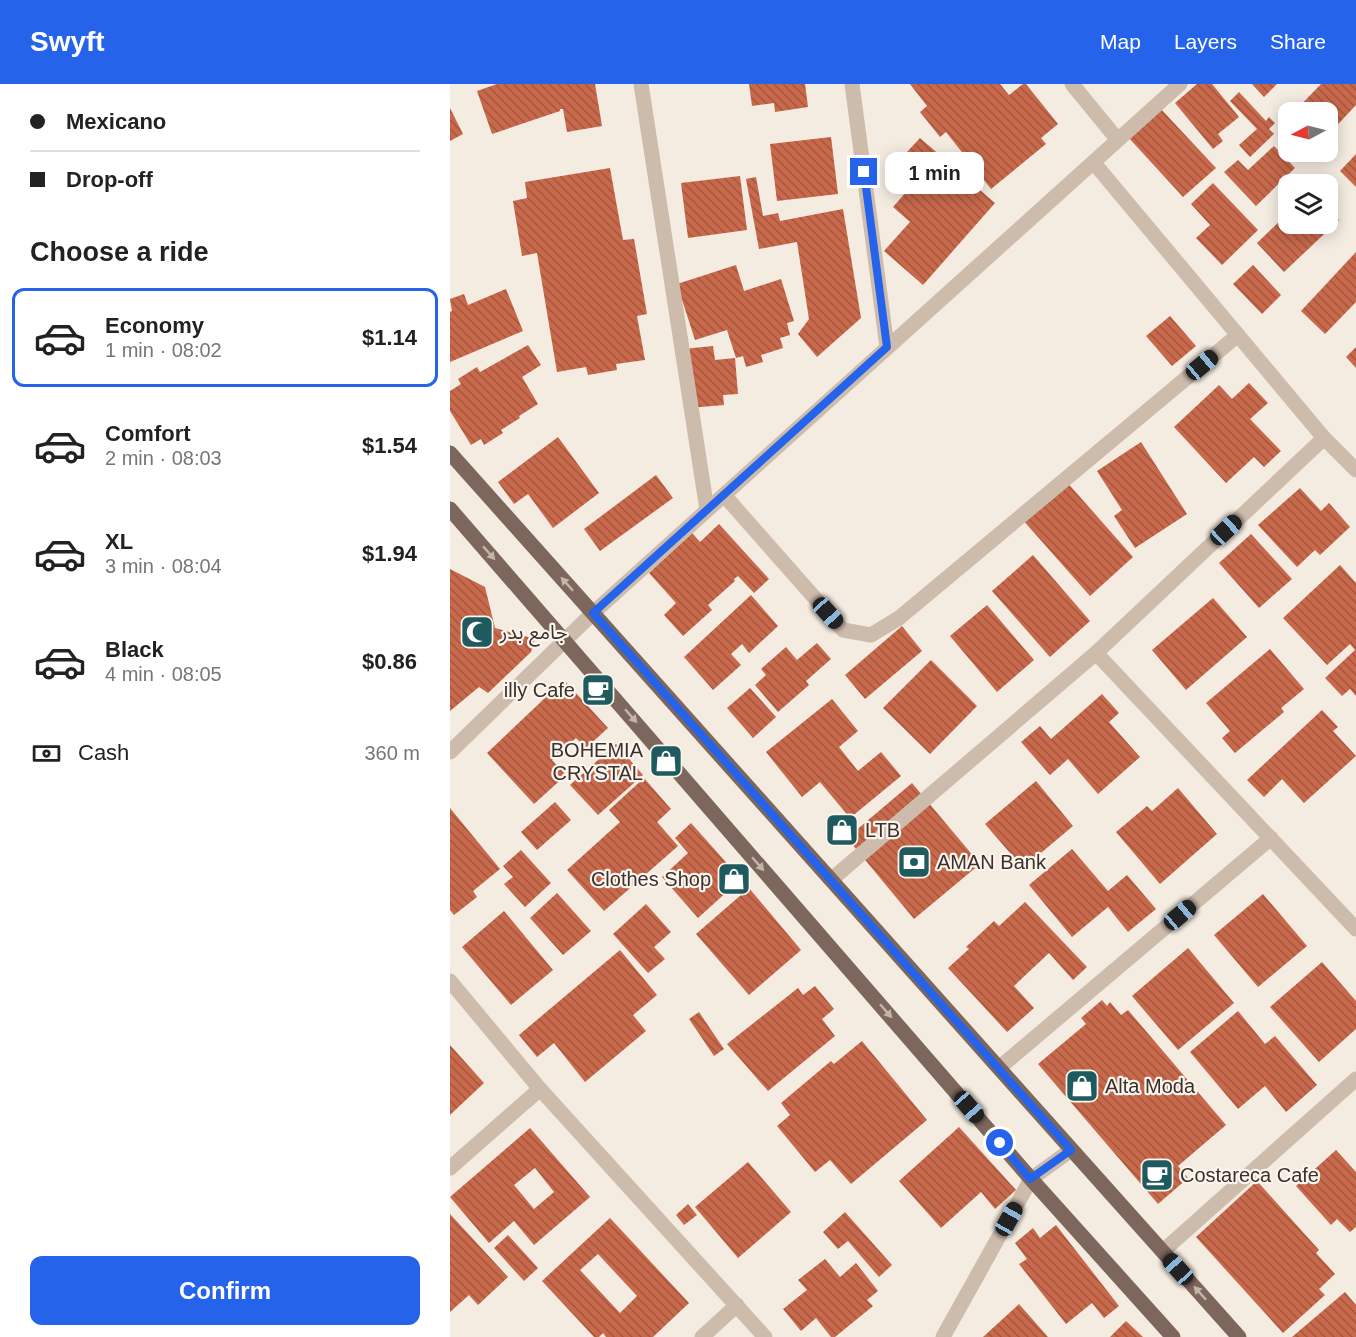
<!DOCTYPE html>
<meta charset="utf-8">
<style>
:root{--surface:#fff;--page:#f6f6f6;--text:#222;--muted:#767676;--line:#e0e0e0;--accent:#2563eb}
body{margin:0;font-family:Arial,"Noto Sans Arabic",sans-serif;background:var(--page);color:var(--text);height:100vh;display:flex;flex-direction:column;font-size:22px;white-space:nowrap}
*{box-sizing:border-box;margin:0}
p{font-size:20px;color:var(--muted)}
.icon{flex:none;width:33px;height:33px;fill:none;stroke:currentColor;stroke-width:2;stroke-linecap:round;stroke-linejoin:round}
.map{position:relative;flex:1;overflow:hidden}
.details{display:flex;flex-direction:column;background:var(--surface);width:450px}
.details>*{flex:none}
.banner{display:grid;align-content:center;height:132px;padding:0 30px;background:var(--surface)}
.needle{width:39px;rotate:263deg}
.tools{position:absolute;left:828px;top:18px;display:grid;gap:12px}
.tools a{display:grid;place-items:center;width:60px;height:60px;border-radius:12px;background:var(--surface);box-shadow:0 3px 15px #0003;font-size:30px}
.end{position:absolute;width:27px;height:27px;margin:-14px;border:8px solid #2563eb;background:#fff;box-shadow:0 0 0 3px #fff}
.from{border-radius:50%}
.bubble{position:absolute;height:42px;border-radius:12px;background:var(--surface);box-shadow:0 3px 15px #0003;font-size:20px;font-weight:600;line-height:42px;text-align:center}
.car{position:absolute;width:18px;height:36px;margin:-18px -9px;border-radius:8px;box-shadow:0 0 4px 2px #0007;background:linear-gradient(#222 24%,#8ab4d8 0 40%,#222 0 76%,#8ab4d8 0 86%,#222 0)}
.banner b{display:flex;align-items:center;gap:21px;height:57px;font-size:22px}
.banner b+b{border-top:2px solid var(--line)}
.banner i{width:15px;height:15px;background:var(--text)}
ul{padding:0;list-style:none}
li{display:flex;align-items:center;gap:18px;height:99px;margin:0 12px 9px;padding:0 18px;border:3px solid transparent;border-radius:12px}
li div{flex:1}
li b{display:block;font-size:22px}
li em{font-style:normal;font-weight:600}
li.on{border-color:var(--accent)}
li>.icon{width:54px;height:54px;stroke-width:1.5}
h2{padding:0 30px;font-size:27px;line-height:72px}
.pay{display:flex;align-items:center;gap:15px;height:66px;padding:0 30px;font-size:22px}
.pay p{margin-inline-start:auto}
.cta{display:flex;gap:12px;margin-top:auto;padding:12px 30px}
.cta a{flex:1;height:69px;border-radius:12px;background:var(--accent);color:#fff;font-size:24px;font-weight:600;line-height:69px;text-align:center}
header{display:flex;align-items:center;gap:36px;box-sizing:border-box;height:84px;padding:0 30px;background:var(--accent);color:#fff}
header strong{font-size:28px}
nav{display:flex;gap:33px;margin-inline-start:auto;font-size:21px}
main{display:flex;flex:1;min-height:0}
.map>svg:first-child{display:block}
</style>
<header>
<strong>Swyft</strong>
<nav><a>Map</a><a>Layers</a><a>Share</a></nav>
</header>
<main>
<section class="details">
<div class="banner">
<b><i class="from"></i>Mexicano</b>
<b><i></i>Drop-off</b>
</div>
<h2>Choose a ride</h2>
<ul>
<li class="on"><svg class="icon" aria-label="car" viewBox="0 0 24 24"><path d="M5 17H2v-5l4-1 3-4h7l3 4 3 1v5h-3M9 17h6M6 11h13"/><circle cx="7" cy="17" r="2"/><circle cx="17" cy="17" r="2"/></svg><div><b>Economy</b><p>1 min · 08:02</p></div><em>$1.14</em></li>
<li><svg class="icon" aria-label="car" viewBox="0 0 24 24"><path d="M5 17H2v-5l4-1 3-4h7l3 4 3 1v5h-3M9 17h6M6 11h13"/><circle cx="7" cy="17" r="2"/><circle cx="17" cy="17" r="2"/></svg><div><b>Comfort</b><p>2 min · 08:03</p></div><em>$1.54</em></li>
<li><svg class="icon" aria-label="car" viewBox="0 0 24 24"><path d="M5 17H2v-5l4-1 3-4h7l3 4 3 1v5h-3M9 17h6M6 11h13"/><circle cx="7" cy="17" r="2"/><circle cx="17" cy="17" r="2"/></svg><div><b>XL</b><p>3 min · 08:04</p></div><em>$1.94</em></li>
<li><svg class="icon" aria-label="car" viewBox="0 0 24 24"><path d="M5 17H2v-5l4-1 3-4h7l3 4 3 1v5h-3M9 17h6M6 11h13"/><circle cx="7" cy="17" r="2"/><circle cx="17" cy="17" r="2"/></svg><div><b>Black</b><p>4 min · 08:05</p></div><em>$0.86</em></li>
</ul>
<div class="pay"><svg class="icon" aria-label="cash" viewBox="0 0 24 24"><path d="M3 7h18v10H3z"/><circle cx="12" cy="12" r="2"/></svg>Cash<p>360 m</p></div>
<div class="cta"><a>Confirm</a></div>
</section>
<div class="map">
<svg width="906" height="1253" viewBox="0 0 906 1253">
<defs>
<pattern id="building-back-hatch" width="6" height="6" patternUnits="userSpaceOnUse" patternTransform="scale(1.5)"><rect width="6" height="6" fill="#c8694b"/><path d="M-1 5l2 2M0 0l6 6M5-1l2 2" fill="none" stroke="#a4573f"/></pattern>
</defs>
<rect width="100%" height="100%" fill="#f4ebe1"/>
<g fill="url(#building-back-hatch)" fill-rule="evenodd">
<path d="M47,0H145L152,42L117,48L113,25H110V27L42,50L27,7Z"/>
<path d="M299,0H355L358,23L325,28L324,19L302,22Z"/>
<path d="M460,0H550L559,11L573,0H576L608,40L591,54L596,60L541,105L496,48L490,53L470,28L477,22Z"/>
<path d="M747,0H762L789,33L768,50L773,57L763,65L725,19Z"/>
<path d="M802,0H827L814,13Z"/>
<path d="M871,0H906V21L878,51V28H844Z"/>
<path d="M789,8L816,37L819,33L825,39L819,45L824,50L800,73L789,61L807,45L780,17Z"/>
<path d="M709,23L766,84L733,113L678,53Z"/>
<path d="M0,24L13,50L0,57Z"/>
<path d="M381,53L388,110L327,117L320,60Z"/>
<path d="M470,54L545,119L473,201L434,167L460,138L443,123L464,99L444,82Z"/>
<path d="M824,62L845,84L806,122L774,88L788,76L798,86Z"/>
<path d="M906,70V103L890,87Z"/>
<path d="M160,84L173,156L184,155L197,230L187,232L195,276L166,280L167,286L138,291L136,283L107,288L87,169L72,172L63,117L77,114L75,98Z"/>
<path d="M290,92L297,146L238,154L231,99Z"/>
<path d="M306,93L313,132L328,129L330,137L393,125L411,234L367,273L348,250L359,235L347,158L309,165L296,95Z"/>
<path d="M763,99L808,146L772,181L746,154L760,141L741,120Z"/>
<path d="M878,124L889,136L834,188L807,159L838,129V140H878Z"/>
<path d="M906,168V218L875,250L851,227Z"/>
<path d="M286,181L294,207L331,195L344,237L337,239L340,251L330,254L333,264L311,271L313,278L296,283L293,272L286,274L277,246L245,256L227,200Z"/>
<path d="M803,181L831,211L812,230L783,200Z"/>
<path d="M56,205L73,247L0,278V228L2,227L0,215L14,210L18,221Z"/>
<path d="M720,232L746,262L722,282L696,252Z"/>
<path d="M78,261L91,281L72,293L88,320L69,332L70,334L51,346L53,349L34,361L31,355L21,361L0,327V307L11,300L8,295L27,283L30,288Z"/>
<path d="M263,262L265,276L285,274L288,310L273,311L274,321L239,324L233,265Z"/>
<path d="M906,263V284L896,273Z"/>
<path d="M799,299L818,319L800,335L831,367L814,383L804,373L776,399L724,343L769,301L782,315Z"/>
<path d="M108,353L149,409L103,444L78,410L64,420L48,398Z"/>
<path d="M691,358L737,430L685,464L664,432L672,426L647,387Z"/>
<path d="M206,391L223,414L150,467L134,445Z"/>
<path d="M615,396L683,473L640,512L572,435Z"/>
<path d="M850,404L871,427L879,419L900,443L870,471L865,466L847,483L808,441Z"/>
<path d="M269,440L319,495L304,509L288,492L284,495L285,497L258,521L262,526L233,552L214,531L226,519L199,489L242,449L250,458Z"/>
<path d="M801,450L842,495L809,524L769,479Z"/>
<path d="M583,471L640,537L600,573L542,507Z"/>
<path d="M890,481L906,499V612L900,605L892,612L875,594L905,566L900,560L877,581L833,534Z"/>
<path d="M0,485L35,503L45,544L85,555L81,568L38,609L29,603L0,627Z"/>
<path d="M301,511L328,542L299,569L292,560L281,570L291,581L263,606L234,573Z"/>
<path d="M763,514L797,553L736,606L702,566Z"/>
<path d="M537,521L584,576L547,608L500,552Z"/>
<path d="M452,542L472,567L415,615L395,591Z"/>
<path d="M367,559L381,575L356,597L359,601L328,628L305,601L316,591L311,585L336,563L347,576Z"/>
<path d="M820,565L854,605L831,624L834,628L785,669L772,654L780,647L756,619Z"/>
<path d="M481,576L527,622L480,670L433,624Z"/>
<path d="M114,596L158,644L136,664L126,654L102,676L116,691L84,720L37,669Z"/>
<path d="M300,604L326,633L303,654L277,624Z"/>
<path d="M652,610L669,629L659,638L690,673L648,710L618,675L600,691L571,658L590,642L601,655Z"/>
<path d="M382,615L408,647L389,663L408,687L431,668L451,692L400,734L370,698L352,713L316,668Z"/>
<path d="M872,626L888,643L883,647L906,672L854,719L832,695L814,713L797,696Z"/>
<path d="M166,660L193,691L148,731L120,701Z"/>
<path d="M194,694L221,725L207,738L228,762L154,827L117,786L170,738L159,726Z"/>
<path d="M586,697L623,742L573,784L535,740Z"/>
<path d="M462,699L530,780L464,835L397,754Z"/>
<path d="M728,704L767,750L710,800L666,748L697,722L702,727Z"/>
<path d="M105,718L121,736L87,766L71,748Z"/>
<path d="M0,724L50,785L23,807L27,813L4,831L0,826Z"/>
<path d="M241,739L291,795L248,834L212,793L238,769L225,754Z"/>
<path d="M622,765L658,807L677,791L706,825L678,848L658,823L622,853L579,801Z"/>
<path d="M71,766L101,799L75,823L54,800L63,793L53,782Z"/>
<path d="M299,804L351,866L299,911L246,850Z"/>
<path d="M107,809L141,847L113,871L80,834Z"/>
<path d="M813,810L857,862L808,903L764,851Z"/>
<path d="M575,818L637,883L623,896L599,869L564,902L584,924L557,948L498,884L519,865L516,863L544,837L549,842Z"/>
<path d="M196,820L221,848L204,863L215,875L198,889L163,850Z"/>
<path d="M54,827L103,886L61,921L12,863Z"/>
<path d="M738,864L784,919L728,966L682,912Z"/>
<path d="M170,866L207,911L183,931L196,947L135,998L104,959L87,973L69,951Z"/>
<path d="M872,878L906,917V945L869,978L820,923Z"/>
<path d="M365,902L384,925L372,935L385,952L318,1007L277,960L348,904L353,911Z"/>
<path d="M652,916L657,922L660,918L671,931L678,926L776,1041L728,1082L738,1094L708,1120L588,980L636,940L631,934Z"/>
<path d="M788,927L815,960L825,952L867,1001L836,1028L815,1002L788,1025L740,968Z"/>
<path d="M249,928L274,965L264,972L239,935Z"/>
<path d="M412,957L477,1036L401,1100L380,1076L365,1088L327,1042L340,1031L331,1019L381,977L384,980Z"/>
<path d="M0,961L34,999L0,1031Z"/>
<path d="M509,1043L566,1106L545,1125L531,1108L491,1144L449,1097Z"/>
<path d="M80,1044L140,1113L84,1161L64,1137L39,1159L0,1113ZM85,1084L104,1108L84,1125L64,1101Z"/>
<path d="M886,1066L906,1088V1143L900,1148L887,1135L881,1141L846,1102Z"/>
<path d="M298,1078L341,1128L288,1174L245,1123Z"/>
<path d="M807,1097L869,1166L866,1169L885,1190L869,1205L875,1211L833,1249L746,1153Z"/>
<path d="M238,1120L247,1131L234,1141L226,1131Z"/>
<path d="M395,1128L442,1181L429,1193L398,1157L388,1165L373,1148Z"/>
<path d="M0,1130L58,1193L28,1221L19,1211L0,1228Z"/>
<path d="M160,1134L239,1219L203,1253H156L153,1249L149,1253H144L92,1197ZM148,1170L187,1212L170,1229L130,1186Z"/>
<path d="M606,1141L669,1222L654,1234L642,1219L616,1240L569,1180L577,1175L565,1159L583,1144L590,1154Z"/>
<path d="M58,1151L88,1184L74,1197L44,1164Z"/>
<path d="M375,1175L390,1193L406,1179L428,1207L417,1216L423,1222L385,1253H381L366,1234L351,1247L333,1225L357,1206L348,1196Z"/>
<path d="M895,1208L906,1221V1253H842Z"/>
<path d="M569,1220L598,1253H533Z"/>
<path d="M676,1237L693,1253H660Z"/>
</g>
<g fill="none" stroke-linecap="round" stroke-linejoin="round">
<g stroke="#cdbbac" stroke-width="15">
<path d="M191,0L257,426"/>
<path d="M402,0L437,263"/>
<path d="M622,0L667,55"/>
<path d="M644,79L874,354L906,386"/>
<path d="M274,411L393,546L421,551L449,534L788,251"/>
<path d="M646,569L906,845"/>
<path d="M0,668L143,529L730,0"/>
<path d="M382,795L646,569L874,354"/>
<path d="M0,897L90,1005L315,1253"/>
<path d="M549,984L821,754"/>
<path d="M0,1084L90,1005"/>
<path d="M713,1167L906,995"/>
<path d="M252,1253L287,1221"/>
<path d="M493,1253L581,1095L621,1066"/>
</g>
<g stroke="#7d675c" stroke-width="15">
<path d="M0,369L789,1253"/>
<path d="M0,425L581,1095L723,1253"/>
</g>
</g>
<defs><path id="oneway-solid" d="M-6-.8H1V-3.2L6.5 0L1 3.2V.8H-6Z" transform="scale(1.5)"/></defs>
<g fill="#c2b5ac">
<use href="#oneway-solid" transform="translate(39 469) rotate(49)"/>
<use href="#oneway-solid" transform="translate(117 500) rotate(-132)"/>
<use href="#oneway-solid" transform="translate(181 632) rotate(49)"/>
<use href="#oneway-solid" transform="translate(308 780) rotate(49)"/>
<use href="#oneway-solid" transform="translate(436 927) rotate(49)"/>
<use href="#oneway-solid" transform="translate(750 1209) rotate(-132)"/>
</g>
<g fill="none" stroke-linecap="round" stroke-linejoin="round">
<path stroke="#2563eb" stroke-width="8" d="M414,88L437,263L143,529L621,1066L580,1095L550,1059"/>
</g>
<defs>
<g id="mosque-square" transform="scale(1.725)"><rect x="-9" y="-9" width="18" height="18" rx="4" fill="#1f5a5e" stroke="#fbf5ee"/><path d="M3.5-4.9A6 6 0 1 0 3.5 4.9A5 5 0 1 1 3.5-4.9Z" fill="#fff"/></g>
<g id="cafe-square" transform="scale(1.725)"><rect x="-9" y="-9" width="18" height="18" rx="4" fill="#1f5a5e" stroke="#fbf5ee"/><path d="M-5.5-4.5H6V0H3Q3 3.5 0 3.5H-2.5Q-5.5 3.5-5.5 0ZM3-3.2v2h1.7v-2ZM-6 4.5H4V6H-6Z" fill="#fff"/></g>
<g id="shop-square" transform="scale(1.725)"><rect x="-9" y="-9" width="18" height="18" rx="4" fill="#1f5a5e" stroke="#fbf5ee"/><path d="M-5-2.5h2.3a2.7 3.5 0 0 1 5.4 0H5L5.5 6h-11ZM-1.5-2.5h3a1.5 2.3 0 0 0-3 0Z" fill="#fff"/></g>
<g id="bank-square" transform="scale(1.725)"><rect x="-9" y="-9" width="18" height="18" rx="4" fill="#1f5a5e" stroke="#fbf5ee"/><path d="M-6-4H6V4H-6ZM0-2.3a2.3 2.3 0 1 0 0 4.6a2.3 2.3 0 1 0 0-4.6Z" fill="#fff"/></g>
</defs>
<g fill-rule="evenodd">
<use href="#mosque-square" x="27" y="548"/>
<use href="#cafe-square" x="148" y="606"/>
<use href="#shop-square" x="216" y="677"/>
<use href="#shop-square" x="392" y="746"/>
<use href="#bank-square" x="464" y="778"/>
<use href="#shop-square" x="284" y="795"/>
<use href="#shop-square" x="632" y="1002"/>
<use href="#cafe-square" x="707" y="1091"/>
</g>
<g text-anchor="middle" dominant-baseline="central" stroke-width="4.5" stroke-linejoin="round" paint-order="stroke">
<g font-size="20" fill="#3b302b" stroke="#fbf5ee" text-anchor="start">
<text x="50" y="548">جامع بدر</text>
<text x="125" y="606" text-anchor="end">illy Cafe</text>
<text x="193" y="666" text-anchor="end">BOHEMIA<tspan x="193" dy="23">CRYSTAL</tspan></text>
<text x="415" y="746">LTB</text>
<text x="487" y="778">AMAN Bank</text>
<text x="261" y="795" text-anchor="end">Clothes Shop</text>
<text x="655" y="1002">Alta Moda</text>
<text x="730" y="1091">Costareca Cafe</text>
</g>
</g>
</svg>
<div class="tools">
<a><svg class="needle" viewBox="-14 -14 28 28"><path d="M0-13l5 13h-10z" fill="#e53935"/><path d="M0 13l5-13h-10z" fill="#767676"/></svg></a>
<a><svg class="icon" aria-label="layers" viewBox="0 0 24 24"><path d="M12 4l9 5-9 5-9-5zM3 14l9 5 9-5"/></svg></a>
</div>
<i class="end from" style="left:550px;top:1059px"></i>
<i class="end" style="left:414px;top:88px"></i>
<div class="bubble" style="left:435px;top:68px;width:99px">1 min</div>
<i class="car" style="left:752px;top:281px;rotate:50deg"></i>
<i class="car" style="left:776px;top:446px;rotate:47deg"></i>
<i class="car" style="left:378px;top:529px;rotate:138deg"></i>
<i class="car" style="left:730px;top:831px;rotate:50deg"></i>
<i class="car" style="left:519px;top:1023px;rotate:139deg"></i>
<i class="car" style="left:559px;top:1135px;rotate:29deg"></i>
<i class="car" style="left:728px;top:1185px;rotate:318deg"></i>
</div>
</main>
